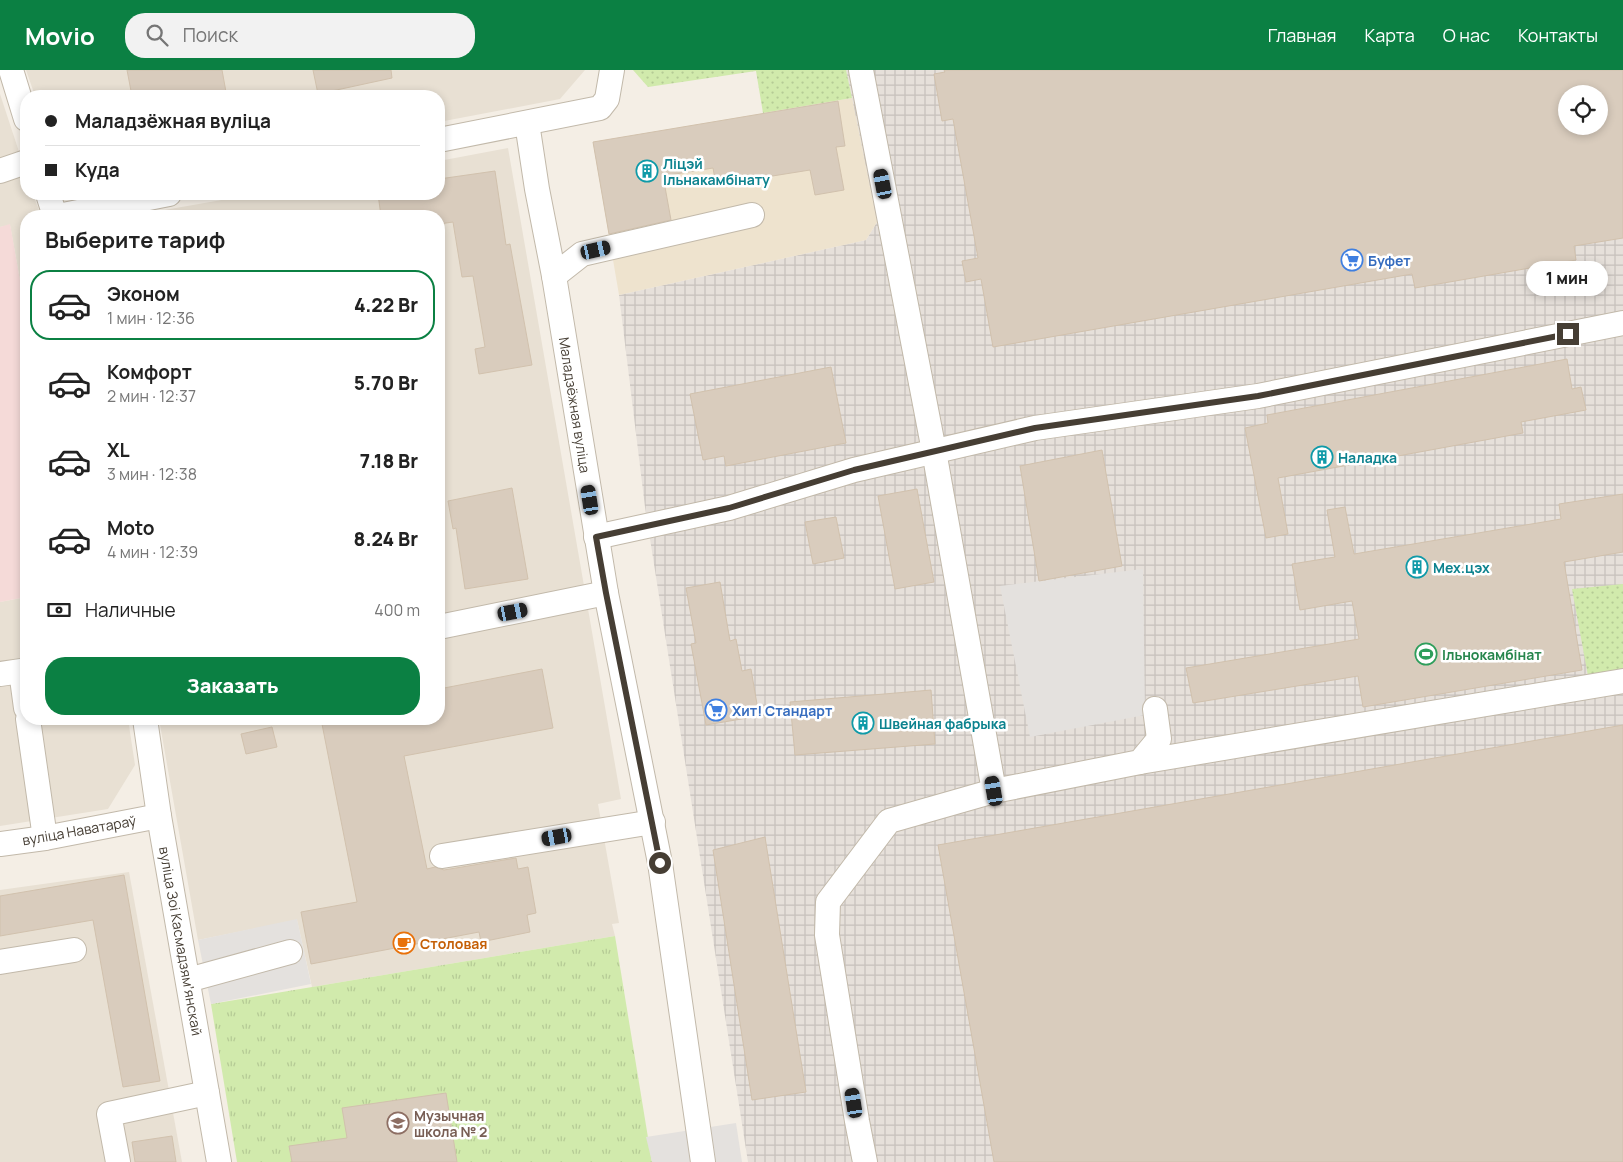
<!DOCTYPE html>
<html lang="ru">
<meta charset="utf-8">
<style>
:root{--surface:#fff;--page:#f2f2f2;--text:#222;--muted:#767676;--line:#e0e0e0;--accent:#0b8043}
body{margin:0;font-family:Manrope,sans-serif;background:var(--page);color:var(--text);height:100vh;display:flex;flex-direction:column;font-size:19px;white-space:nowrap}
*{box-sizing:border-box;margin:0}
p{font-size:16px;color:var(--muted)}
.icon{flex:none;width:28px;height:28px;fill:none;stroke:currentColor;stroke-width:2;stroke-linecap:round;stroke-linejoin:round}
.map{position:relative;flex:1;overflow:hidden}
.side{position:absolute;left:20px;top:140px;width:425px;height:515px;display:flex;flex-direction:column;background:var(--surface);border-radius:20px;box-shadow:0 2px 8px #0003}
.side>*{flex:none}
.hud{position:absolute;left:20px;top:20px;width:425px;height:110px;border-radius:20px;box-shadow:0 2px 8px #0003;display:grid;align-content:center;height:110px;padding:0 25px;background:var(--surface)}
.controls{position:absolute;left:1558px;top:15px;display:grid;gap:10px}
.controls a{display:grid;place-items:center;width:50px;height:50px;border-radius:50%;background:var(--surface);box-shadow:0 2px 8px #0003;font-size:25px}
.end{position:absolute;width:22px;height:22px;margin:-11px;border:6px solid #463e34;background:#fff;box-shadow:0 0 0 2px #fff}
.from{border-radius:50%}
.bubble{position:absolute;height:35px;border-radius:18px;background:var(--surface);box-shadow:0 2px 8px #0003;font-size:16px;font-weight:800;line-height:35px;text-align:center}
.car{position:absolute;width:15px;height:30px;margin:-15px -8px;border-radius:6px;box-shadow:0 0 4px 1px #0007;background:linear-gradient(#222 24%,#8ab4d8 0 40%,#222 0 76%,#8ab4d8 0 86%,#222 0)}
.hud b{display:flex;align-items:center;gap:18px;height:48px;font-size:19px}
.hud b+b{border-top:1px solid var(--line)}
.hud i{width:12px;height:12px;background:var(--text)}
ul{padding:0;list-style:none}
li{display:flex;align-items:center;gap:15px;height:70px;margin:0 10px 8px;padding:0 15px;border:2px solid transparent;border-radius:20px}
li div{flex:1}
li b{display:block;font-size:19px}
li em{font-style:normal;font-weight:800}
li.on{border-color:var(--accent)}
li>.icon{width:45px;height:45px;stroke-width:1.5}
h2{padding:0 25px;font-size:22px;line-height:60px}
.pay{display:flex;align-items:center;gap:12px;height:55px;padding:0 25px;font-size:19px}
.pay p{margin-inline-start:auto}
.primary-button{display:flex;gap:10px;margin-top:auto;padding:10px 25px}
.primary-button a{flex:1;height:58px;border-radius:20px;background:var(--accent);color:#fff;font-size:20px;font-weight:800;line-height:58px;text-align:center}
header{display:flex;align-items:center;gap:30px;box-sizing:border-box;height:70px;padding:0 25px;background:var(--accent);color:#fff}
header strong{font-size:24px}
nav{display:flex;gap:28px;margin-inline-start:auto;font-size:18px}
.search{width:350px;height:45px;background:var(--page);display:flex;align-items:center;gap:12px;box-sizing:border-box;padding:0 18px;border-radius:20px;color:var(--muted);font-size:19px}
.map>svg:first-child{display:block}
</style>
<header>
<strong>Movio</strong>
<div class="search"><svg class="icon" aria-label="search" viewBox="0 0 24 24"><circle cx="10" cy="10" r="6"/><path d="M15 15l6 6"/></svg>Поиск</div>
<nav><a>Главная</a><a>Карта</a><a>О нас</a><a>Контакты</a></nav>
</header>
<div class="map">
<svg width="1623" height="1092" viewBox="0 0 1623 1092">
<defs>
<pattern id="industrial-grid" width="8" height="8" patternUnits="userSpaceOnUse" patternTransform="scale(1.25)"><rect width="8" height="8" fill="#e6e0da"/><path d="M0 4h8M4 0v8" fill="none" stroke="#c7c1bc"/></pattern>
<pattern id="grass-dots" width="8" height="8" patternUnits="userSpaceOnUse" patternTransform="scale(1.25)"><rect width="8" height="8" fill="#d1eaac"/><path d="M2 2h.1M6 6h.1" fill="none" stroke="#b5ca95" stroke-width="1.8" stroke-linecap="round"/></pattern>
<pattern id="park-tufts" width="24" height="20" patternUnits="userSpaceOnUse" patternTransform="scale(1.25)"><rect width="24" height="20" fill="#d1eaac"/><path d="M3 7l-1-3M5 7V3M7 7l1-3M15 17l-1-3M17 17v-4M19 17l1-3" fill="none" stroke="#b5ca95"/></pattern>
</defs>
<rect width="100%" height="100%" fill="#f4eee5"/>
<g fill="#e8e0d3">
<path d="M26,0H585L560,29L439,52V26H35Z"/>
<path d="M0,24L26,103V124H33L41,146H26V244L10,155L0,157Z"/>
<path d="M508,78L621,729L598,734L619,853L612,854L615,866L312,917L297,850L198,870L159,649H439V146H130L256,124H439V91Z"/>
<path d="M26,527V649H128L135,695L108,739L0,756V532Z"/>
<path d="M129,802L182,1092H0V820Z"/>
</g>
<path fill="url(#industrial-grid)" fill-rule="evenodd" d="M846,0H1623V1092H748L645,437L619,225L866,170L877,152ZM1566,24H1599V56H1566Z"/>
<path fill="#eee3ce" d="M852,28L877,152L866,170L619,225L593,72Z"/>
<path fill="#f5dad8" d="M10,154L26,244V527L0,532V157Z"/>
<g fill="url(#grass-dots)">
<path d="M633,0H846L852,28L763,43L756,1L648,17Z"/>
<path d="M1623,514V601L1588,606L1572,519Z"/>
</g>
<path fill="url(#park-tufts)" d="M615,866L652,1092H237L211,934Z"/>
<g fill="#e4e1de">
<path d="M1143,499L1145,645L1030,667L1000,516Z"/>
<path d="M297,849L311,914L211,934L198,870Z"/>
<path d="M736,1053L742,1092H652L646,1067Z"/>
</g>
<g fill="#d9ccbd" stroke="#d1c1ad" fill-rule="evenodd">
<path d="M127,0H222L226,22L203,26H132Z"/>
<path d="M313,0H391L392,8L318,24Z"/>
<path d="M944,0H1623V168L1574,176L1576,190L1415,218L1412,204L993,277L981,209L966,212L962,191L978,188L953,49L942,51L934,4L945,2ZM1566,24H1599V56H1566Z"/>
<path d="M838,31L845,76L836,77L844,120L815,125L810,100L716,115L713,98L663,106L671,150L609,164L593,72Z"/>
<path d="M495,101L506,175L510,174L532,295L479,304L475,279L485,277L473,206L462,207L453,152L439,154V146H381L378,124H439V109Z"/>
<path d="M1567,289L1572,319L1581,317L1586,340L1521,352L1523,363L1278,408L1288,464L1266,468L1245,358L1268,353L1267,345Z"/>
<path d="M831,297L846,373L726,396L724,386L703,390L690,324Z"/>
<path d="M1102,380L1122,496L1039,511L1020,396Z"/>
<path d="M512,418L528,509L465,519L456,458L453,459L448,431Z"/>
<path d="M917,419L934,512L895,519L878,426Z"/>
<path d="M1623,424V482L1564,492L1582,600L1363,637L1358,606L1193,633L1186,598L1359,569L1352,531L1300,540L1292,494L1335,487L1327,440L1345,437L1354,484L1561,449L1559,434Z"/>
<path d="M836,447L844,488L813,494L805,452Z"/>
<path d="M720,512L730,571L736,569L742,601L751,599L759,646L706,655L691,574L696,573L686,518Z"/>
<path d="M542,599L553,658L404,686L427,799L435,797L444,800L516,788L518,799L528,797L536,843L527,845L530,862L481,872L479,862L311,894L301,842L357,832L321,649H439V619Z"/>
<path d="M931,620L935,674L795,685L790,632Z"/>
<path d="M1623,655V1092H994L938,775Z"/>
<path d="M272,657L277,677L246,684L241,664Z"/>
<path d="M765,767L806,1022L752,1030L713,780Z"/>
<path d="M124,805L160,1011L123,1017L93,850L0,866V826Z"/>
<path d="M446,1023L457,1092H292L289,1076L347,1068L342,1038Z"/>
<path d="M172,1066L176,1092H135L132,1072Z"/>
</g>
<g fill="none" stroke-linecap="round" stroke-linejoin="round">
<g stroke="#c2b9aa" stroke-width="26">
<g id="minor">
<path d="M11,0L26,49"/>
<path d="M861,0L934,381L994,721"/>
<path d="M527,53L537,119L554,206L606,523L660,793L703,1092"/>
<path d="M439,70L600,38L607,29L612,0"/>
<path d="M0,101L26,92"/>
<path d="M48,124L55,146"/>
<path d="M58,146L169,124"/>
<path d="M554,206L582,184L752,145"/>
<path d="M596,467L729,438L854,400L1035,358L1258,326L1623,253"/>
<path d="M439,557L606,523"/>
<path d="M0,604L21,601L26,638"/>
<path d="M28,649L45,768"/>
<path d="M145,649L159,746L219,1092"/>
<path d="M1140,692L1623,611"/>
<path d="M0,774L45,768L159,746"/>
<path d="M442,786L653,752"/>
<path d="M0,892L74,880"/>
<path d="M188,910L290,882"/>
<path d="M118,1092L109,1044L207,1023"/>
<path d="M865,1092L857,1051L827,865L828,832L889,751L994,721L1140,692L1159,669L1155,639"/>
</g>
</g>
<use href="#minor" stroke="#fff" stroke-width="24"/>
</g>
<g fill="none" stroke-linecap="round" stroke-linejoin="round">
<path stroke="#463e34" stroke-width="6" d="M660,793L606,523L596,467L729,438L854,400L1035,358L1258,326L1568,264"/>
</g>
<defs>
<g id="building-ring" transform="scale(1.125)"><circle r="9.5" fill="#fff" stroke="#0f9aa8" stroke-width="1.5"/><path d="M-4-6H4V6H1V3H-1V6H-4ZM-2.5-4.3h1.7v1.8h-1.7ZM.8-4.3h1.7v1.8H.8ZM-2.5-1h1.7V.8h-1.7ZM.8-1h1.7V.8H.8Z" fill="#0f9aa8"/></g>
<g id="supermarket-ring" transform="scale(1.125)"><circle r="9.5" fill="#fff" stroke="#3f7fe0" stroke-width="1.5"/><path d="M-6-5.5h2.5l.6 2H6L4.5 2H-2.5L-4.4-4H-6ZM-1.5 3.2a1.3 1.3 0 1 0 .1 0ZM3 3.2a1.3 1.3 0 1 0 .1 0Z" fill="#3f7fe0"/></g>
<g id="stadium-ring" transform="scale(1.125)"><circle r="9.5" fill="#fff" stroke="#2e9e5b" stroke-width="1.5"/><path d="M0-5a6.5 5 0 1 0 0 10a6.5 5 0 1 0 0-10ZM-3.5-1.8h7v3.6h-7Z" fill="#2e9e5b"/></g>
<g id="cafe-ring" transform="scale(1.125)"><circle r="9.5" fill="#fff" stroke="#e8710a" stroke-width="1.5"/><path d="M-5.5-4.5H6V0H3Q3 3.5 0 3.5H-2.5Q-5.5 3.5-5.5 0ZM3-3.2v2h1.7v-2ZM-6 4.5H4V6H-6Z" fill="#e8710a"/></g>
<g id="school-ring" transform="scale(1.125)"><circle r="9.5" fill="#fff" stroke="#8d6e63" stroke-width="1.5"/><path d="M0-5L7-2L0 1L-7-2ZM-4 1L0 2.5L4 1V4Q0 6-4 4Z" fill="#8d6e63"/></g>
</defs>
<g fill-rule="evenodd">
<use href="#building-ring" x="647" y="101"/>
<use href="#supermarket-ring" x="1352" y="190"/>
<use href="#building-ring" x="1322" y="387"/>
<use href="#building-ring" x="1417" y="497"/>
<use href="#stadium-ring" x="1426" y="584"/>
<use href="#supermarket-ring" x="716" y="640"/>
<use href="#building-ring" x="863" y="653"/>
<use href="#cafe-ring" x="404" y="873"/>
<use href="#school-ring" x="398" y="1053"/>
</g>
<g text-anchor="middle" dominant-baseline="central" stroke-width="5" stroke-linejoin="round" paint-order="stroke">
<g font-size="14" font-weight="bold" fill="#0d838f" stroke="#fff" text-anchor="start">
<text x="663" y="93">Ліцэй<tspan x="663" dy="16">Ільнакамбінату</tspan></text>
<text x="1338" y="387">Наладка</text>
<text x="1433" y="497">Мех.цэх</text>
<text x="879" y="653">Швейная фабрыка</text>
</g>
<g font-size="14" font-weight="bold" fill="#366cbe" stroke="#fff" text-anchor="start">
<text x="1368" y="190">Буфет</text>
<text x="732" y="640">Хит! Стандарт</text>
</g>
<g font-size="14" fill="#463e34" stroke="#fff">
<text transform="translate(575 335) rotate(81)">Маладзёжная вуліца</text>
<text transform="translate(79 760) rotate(-10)">вуліца Наватараў</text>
<text transform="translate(181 871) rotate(80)">вуліца Зоі Касмадзямʼянскай</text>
</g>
<g font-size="14" font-weight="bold" fill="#27864d" stroke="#fff" text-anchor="start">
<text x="1442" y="584">Ільнокамбінат</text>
</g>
<g font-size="14" font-weight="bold" fill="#c56008" stroke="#fff" text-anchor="start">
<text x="420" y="873">Столовая</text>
</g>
<g font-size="14" font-weight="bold" fill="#785e54" stroke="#fff" text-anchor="start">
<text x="414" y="1045">Музычная<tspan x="414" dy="16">школа № 2</tspan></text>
</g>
</g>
</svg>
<div class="controls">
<a><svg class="icon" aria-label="locate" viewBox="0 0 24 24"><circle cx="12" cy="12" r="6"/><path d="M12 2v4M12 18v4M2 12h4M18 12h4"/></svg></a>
</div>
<i class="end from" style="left:660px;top:793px"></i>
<i class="end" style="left:1568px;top:264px"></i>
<div class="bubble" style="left:1526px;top:191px;width:82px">1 мин</div>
<i class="car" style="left:883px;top:114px;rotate:349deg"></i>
<i class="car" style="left:596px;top:180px;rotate:77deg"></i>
<i class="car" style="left:590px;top:430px;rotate:351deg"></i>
<i class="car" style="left:513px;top:542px;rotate:79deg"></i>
<i class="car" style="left:994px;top:721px;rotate:350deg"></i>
<i class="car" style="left:557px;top:767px;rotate:260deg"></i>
<i class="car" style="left:854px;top:1033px;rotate:351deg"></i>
<div class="hud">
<b><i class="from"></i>Маладзёжная вуліца</b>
<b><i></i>Куда</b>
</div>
<section class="side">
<h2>Выберите тариф</h2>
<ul>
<li class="on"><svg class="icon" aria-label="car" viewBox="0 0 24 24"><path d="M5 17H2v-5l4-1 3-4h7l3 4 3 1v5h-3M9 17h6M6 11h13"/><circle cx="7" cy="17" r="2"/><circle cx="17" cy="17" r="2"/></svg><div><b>Эконом</b><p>1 мин · 12:36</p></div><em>4.22 Br</em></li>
<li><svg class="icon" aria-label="car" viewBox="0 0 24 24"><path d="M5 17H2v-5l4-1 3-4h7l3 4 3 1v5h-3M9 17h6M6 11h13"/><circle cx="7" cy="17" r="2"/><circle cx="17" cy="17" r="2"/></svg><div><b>Комфорт</b><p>2 мин · 12:37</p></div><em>5.70 Br</em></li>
<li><svg class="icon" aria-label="car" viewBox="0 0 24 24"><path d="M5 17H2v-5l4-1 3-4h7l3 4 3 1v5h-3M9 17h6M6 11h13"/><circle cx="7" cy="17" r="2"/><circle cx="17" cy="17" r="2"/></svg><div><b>XL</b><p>3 мин · 12:38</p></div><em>7.18 Br</em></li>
<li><svg class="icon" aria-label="car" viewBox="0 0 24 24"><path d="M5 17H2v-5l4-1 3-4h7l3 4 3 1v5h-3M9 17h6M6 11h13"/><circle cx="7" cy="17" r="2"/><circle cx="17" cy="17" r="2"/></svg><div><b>Moto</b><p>4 мин · 12:39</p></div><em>8.24 Br</em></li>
</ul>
<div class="pay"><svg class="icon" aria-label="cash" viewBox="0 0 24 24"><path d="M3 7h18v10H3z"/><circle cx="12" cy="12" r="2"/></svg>Наличные<p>400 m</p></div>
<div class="primary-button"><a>Заказать</a></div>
</section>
</div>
